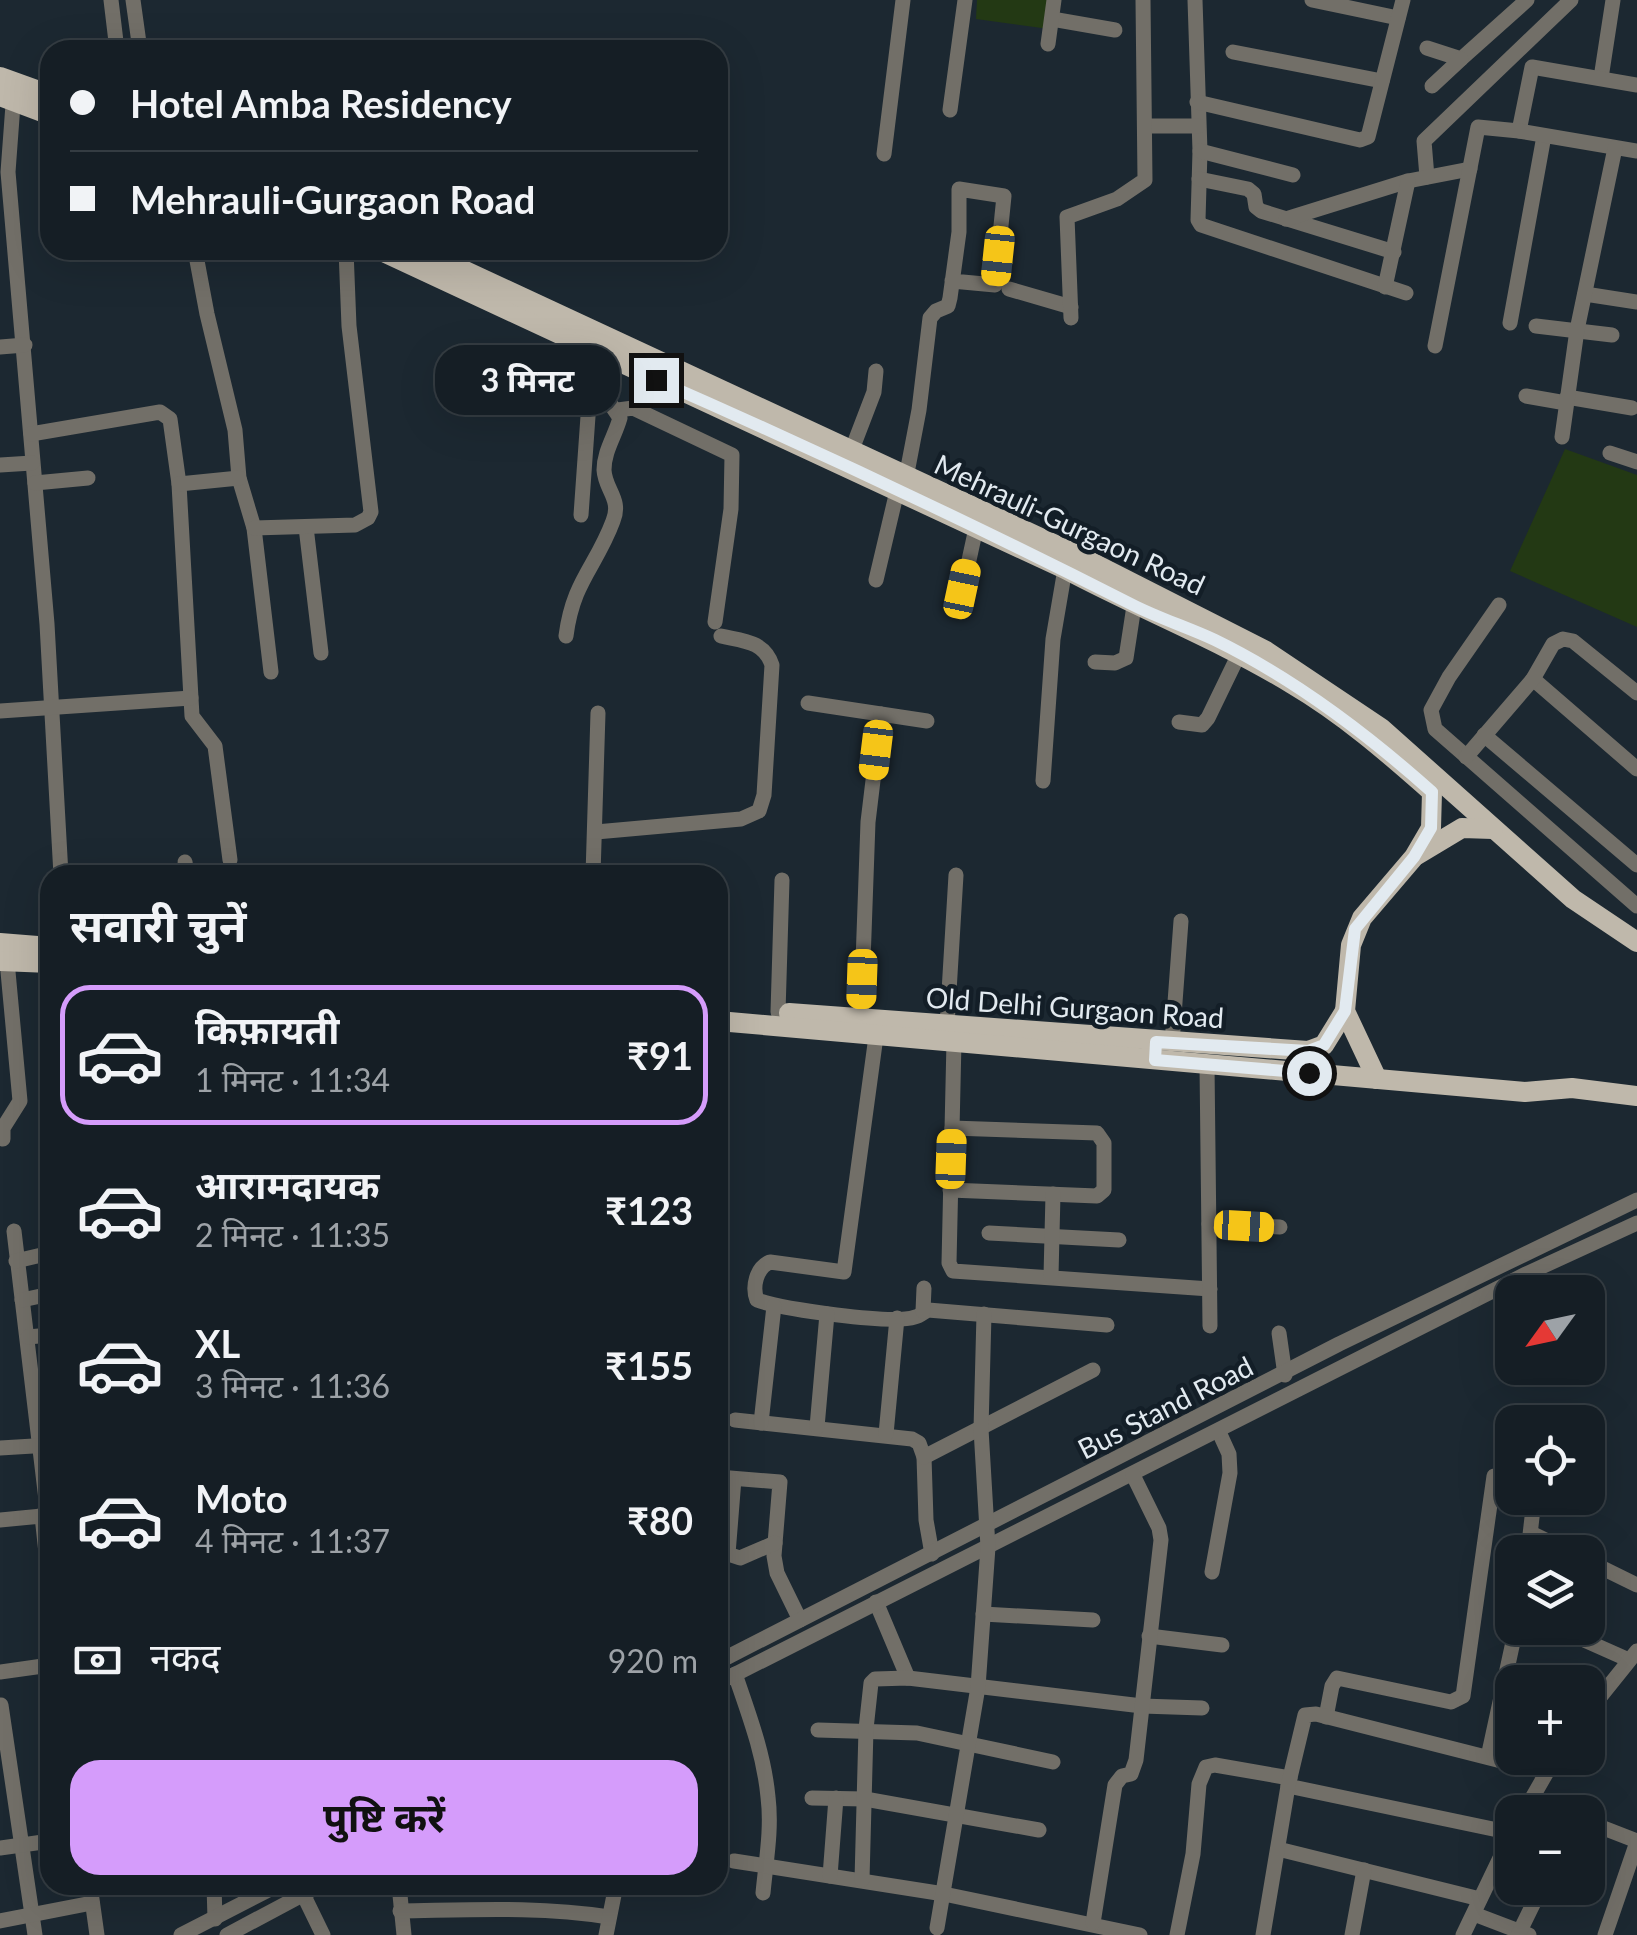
<!DOCTYPE html>
<html lang="hi">
<meta charset="utf-8">
<style>
:root{--surface:#151e25;--page:#222b32;--text:#f1f3f6;--muted:#9da2a7;--line:#343c42;--accent:#d59cfb}
body{margin:0;font-family:Lato,"Noto Sans Devanagari",sans-serif;background:var(--page);color:var(--text);height:100vh;display:flex;flex-direction:column;font-size:38px;white-space:nowrap}
*{box-sizing:border-box;margin:0}
p{font-size:32px;color:var(--muted)}
.icon{flex:none;width:55px;height:55px;fill:none;stroke:currentColor;stroke-width:2;stroke-linecap:round;stroke-linejoin:round}
.map{position:relative;flex:1;overflow:hidden}
.drawer{position:absolute;left:40px;top:865px;width:688px;height:1030px;display:flex;flex-direction:column;background:var(--surface);border-radius:30px;box-shadow:0 10px 40px #0002,0 0 0 2px var(--line)}
.drawer>*{flex:none}
.top-card{position:absolute;left:40px;top:40px;width:688px;height:220px;border-radius:30px;box-shadow:0 10px 40px #0002,0 0 0 2px var(--line);display:grid;align-content:center;height:220px;padding:0 30px;background:var(--surface)}
.needle{width:65px;rotate:237deg}
.tools{position:absolute;left:1495px;top:1275px;display:grid;gap:20px}
.tools a{display:grid;place-items:center;width:110px;height:110px;border-radius:20px;background:var(--surface);box-shadow:0 10px 40px #0002,0 0 0 2px var(--line);font-size:50px}
.end{position:absolute;width:45px;height:45px;margin:-22px;border:12px solid #e2eaf0;background:#111;box-shadow:0 0 0 5px #111}
.from{border-radius:50%}
.bubble{position:absolute;height:70px;border-radius:30px;background:var(--surface);box-shadow:0 10px 40px #0002,0 0 0 2px var(--line);font-size:32px;font-weight:700;line-height:70px;text-align:center}
.car{position:absolute;width:30px;height:60px;margin:-30px -15px;border-radius:12px;box-shadow:0 0 8px 2px #0007;background:linear-gradient(#f5c518 24%,#345 0 40%,#f5c518 0 76%,#345 0 86%,#f5c518 0)}
.top-card b{display:flex;align-items:center;gap:35px;height:95px;font-size:38px}
.top-card b+b{border-top:2px solid var(--line)}
.top-card i{width:25px;height:25px;background:var(--text)}
ul{padding:0;list-style:none}
li{display:flex;align-items:center;gap:30px;height:140px;margin:0 20px 15px;padding:0 10px;border:5px solid transparent;border-radius:30px}
li div{flex:1}
li b{display:block;font-size:38px}
li em{font-style:normal;font-weight:700}
li.current{border-color:var(--accent)}
li>.icon{width:90px;height:90px;stroke-width:1.5}
h2{padding:0 30px;font-size:45px;line-height:120px}
.pay{display:flex;align-items:center;gap:25px;height:110px;padding:0 30px;font-size:38px}
.pay p{margin-inline-start:auto}
.cta{display:flex;gap:20px;margin-top:auto;padding:20px 30px}
.cta a{flex:1;height:115px;border-radius:30px;background:var(--accent);color:#111;font-size:40px;font-weight:700;line-height:115px;text-align:center}
.map>svg:first-child{display:block}
</style>
<div class="map">
<svg width="1637" height="1935" viewBox="0 0 1637 1935">
<rect width="100%" height="100%" fill="#1c2831"/>
<g fill="#233914">
<path d="M977,0H1051L1049,29L976,19Z"/>
<path d="M1565,449L1637,475V627L1510,571Z"/>
</g>
<g fill="none" stroke-linecap="round" stroke-linejoin="round">
<g stroke="#726f68" stroke-width="15">
<path d="M111,0L117,50"/>
<path d="M133,0L140,50"/>
<path d="M1195,0L1200,151L1198,220L1201,225L1406,293"/>
<path d="M1312,0L1398,18"/>
<path d="M1052,19L1115,30"/>
<path d="M1048,44L1054,0"/>
<path d="M1427,48L1461,59L1527,0"/>
<path d="M1233,52L1382,81"/>
<path d="M1601,78L1613,0"/>
<path d="M1432,86L1461,59"/>
<path d="M14,91L8,172L47,624L61,875"/>
<path d="M1197,102L1360,140L1368,137L1403,0"/>
<path d="M950,110L965,0"/>
<path d="M1145,126H1198"/>
<path d="M1519,131L1532,67L1637,85"/>
<path d="M1200,151L1293,175"/>
<path d="M884,154L903,0"/>
<path d="M1427,177L1424,141L1571,0"/>
<path d="M1199,179L1248,189L1254,194L1256,207L1261,211L1394,252"/>
<path d="M1286,219L1408,181L1470,169"/>
<path d="M195,250L207,314L235,430L239,478L254,528L271,672"/>
<path d="M1385,287L1408,181"/>
<path d="M1009,289L1071,307"/>
<path d="M1585,294L1637,302"/>
<path d="M1071,318L1067,217L1117,199L1145,180L1143,0"/>
<path d="M1510,323L1544,136"/>
<path d="M1536,326L1612,335"/>
<path d="M1435,346L1478,127L1519,131L1637,151"/>
<path d="M0,347L25,345"/>
<path d="M1526,396L1566,403"/>
<path d="M1567,397L1632,408"/>
<path d="M618,410L633,408L732,455L731,509L715,622"/>
<path d="M31,434L160,412L170,419L179,484L192,716L215,746L230,860"/>
<path d="M1562,437L1577,330L1615,148"/>
<path d="M851,452L874,392L876,371"/>
<path d="M1610,453L1637,462"/>
<path d="M0,465L32,463"/>
<path d="M906,478L919,410L930,318L936,311L948,306L950,298L959,232V189L1004,196L995,285L952,281"/>
<path d="M35,483L88,478"/>
<path d="M179,484L239,478"/>
<path d="M581,515L591,374"/>
<path d="M306,527L321,653"/>
<path d="M254,528L355,525L368,518L371,512L349,326L346,250"/>
<path d="M876,580L897,491"/>
<path d="M961,597L976,528"/>
<path d="M1499,605L1449,677L1431,710L1435,729L1637,906"/>
<path d="M566,636C573,581 596,567 613,521C622,499 605,490 604,470C604,451 615,436 620,418L599,387L603,357"/>
<path d="M1095,662L1115,663L1126,658L1134,606"/>
<path d="M1533,679L1637,769"/>
<path d="M808,703L927,721"/>
<path d="M0,711L191,698"/>
<path d="M1179,722L1202,725L1208,718L1239,654"/>
<path d="M1484,735L1637,865"/>
<path d="M1466,757L1533,679L1553,644L1563,639L1573,641L1637,693"/>
<path d="M1043,781L1053,639L1065,569"/>
<path d="M596,832L741,819L759,811L764,795L772,665C764,641 743,641 721,636"/>
<path d="M185,862L187,875"/>
<path d="M593,875L598,713"/>
<path d="M778,1012L782,880"/>
<path d="M861,1018L868,822L881,714"/>
<path d="M947,1025L956,875"/>
<path d="M877,1029L844,1272L770,1262C756,1268 752,1287 757,1300C782,1309 891,1325 915,1317C920,1316 924,1312 928,1310L1107,1325"/>
<path d="M954,1041L949,1263L953,1271L1210,1289"/>
<path d="M1172,1043L1181,921"/>
<path d="M1207,1065L1210,1326"/>
<path d="M3,1139V1128L20,1101L7,961"/>
<path d="M950,1190L1097,1196L1104,1190V1143L1097,1133L952,1128"/>
<path d="M1209,1224L1280,1227"/>
<path d="M14,1231L47,1508L42,1516L50,1590"/>
<path d="M989,1233L1119,1240"/>
<path d="M16,1261L50,1253"/>
<path d="M1051,1276L1053,1194"/>
<path d="M22,1300L50,1294"/>
<path d="M923,1311L924,1288"/>
<path d="M1279,1333L1285,1375"/>
<path d="M28,1337L50,1335"/>
<path d="M735,1420L912,1439L919,1443L924,1457L926,1520L932,1554"/>
<path d="M761,1423L774,1306"/>
<path d="M817,1427L827,1314"/>
<path d="M886,1434L897,1318"/>
<path d="M0,1448L50,1445"/>
<path d="M924,1457L1093,1370"/>
<path d="M718,1477L780,1482L774,1556L777,1573L800,1620"/>
<path d="M734,1479L728,1554L740,1558L775,1543"/>
<path d="M0,1520L42,1516"/>
<path d="M1531,1533L1570,1552"/>
<path d="M1528,1552L1534,1500"/>
<path d="M1588,1561L1637,1585"/>
<path d="M1212,1572L1230,1473L1229,1454L1219,1432"/>
<path d="M876,1602L908,1678"/>
<path d="M983,1614L1093,1620"/>
<path d="M1557,1628L1629,1660"/>
<path d="M1149,1636L1222,1645"/>
<path d="M718,1662L1339,1344L1637,1200"/>
<path d="M0,1672L50,1665"/>
<path d="M735,1674C749,1715 764,1754 768,1797C772,1829 766,1861 763,1893"/>
<path d="M718,1683L1526,1274L1637,1223"/>
<path d="M1,1705L35,1935"/>
<path d="M1588,1712L1637,1651"/>
<path d="M1326,1717L1332,1686L1337,1678L1451,1702L1463,1696L1494,1476"/>
<path d="M818,1730L917,1733L1053,1762"/>
<path d="M1488,1757L1516,1628"/>
<path d="M1288,1786L1512,1833"/>
<path d="M1533,1797L1565,1812"/>
<path d="M812,1798L865,1799L1039,1830"/>
<path d="M1524,1812L1555,1758"/>
<path d="M1588,1822L1637,1841"/>
<path d="M0,1848L50,1841"/>
<path d="M1278,1849L1480,1899"/>
<path d="M734,1861L944,1894L1140,1935"/>
<path d="M830,1876L836,1798"/>
<path d="M862,1880L866,1729L871,1683L875,1679L908,1678L1142,1706L1202,1708"/>
<path d="M90,1885L97,1935"/>
<path d="M214,1885L215,1919"/>
<path d="M399,1885L404,1935"/>
<path d="M303,1894L323,1935"/>
<path d="M400,1911C470,1910 539,1906 609,1917"/>
<path d="M1474,1914L1529,1935"/>
<path d="M0,1921L92,1903"/>
<path d="M1093,1923L1115,1785L1122,1776L1131,1774L1136,1760L1161,1540L1159,1528L1133,1475"/>
<path d="M937,1928L978,1687L988,1547L981,1429L984,1314"/>
<path d="M181,1935L278,1885"/>
<path d="M227,1935L321,1885"/>
<path d="M606,1935L616,1885"/>
<path d="M1177,1935L1193,1854L1199,1784L1206,1767L1215,1765L1290,1778"/>
<path d="M1263,1935L1288,1786L1305,1715L1316,1714L1545,1772"/>
<path d="M1352,1935L1364,1870"/>
<path d="M1463,1935L1512,1833"/>
<path d="M1518,1935L1541,1888"/>
<path d="M1605,1935L1637,1842"/>
</g>
<g stroke="#bfb8ab" stroke-width="20">
<path d="M0,77L50,95"/>
<path d="M0,96L50,115"/>
<path d="M379,250L1065,569C1140,609 1220,640 1292,684C1343,714 1388,753 1432,792L1431,828L1414,857L1362,918L1351,945L1345,1011L1377,1079"/>
<path d="M420,250L1075,554L1266,651L1381,728L1573,899L1637,942"/>
<path d="M1417,855L1462,828L1493,829"/>
<path d="M0,943L50,947"/>
<path d="M0,961L50,963"/>
<path d="M789,1013L1308,1051L1324,1045L1345,1011"/>
<path d="M718,1021L1525,1092L1572,1088L1637,1096"/>
</g>
</g>
<g fill="none" stroke-linecap="round" stroke-linejoin="round">
<path stroke="#e2eaf0" stroke-width="12" d="M656,380C816,450 975,525 1131,604C1158,618 1187,627 1215,640C1295,679 1366,733 1432,792L1431,828L1414,857L1355,929L1345,1011L1324,1045L1308,1051L1156,1042L1155,1060L1309,1073"/>
</g>
<g text-anchor="middle" dominant-baseline="central" stroke-width="9" stroke-linejoin="round" paint-order="stroke">
<g font-size="28" fill="#e2eaf0" stroke="#131e27">
<text transform="translate(1070 524) rotate(25)">Mehrauli-Gurgaon Road</text>
<text transform="translate(1075 1007) rotate(4)">Old Delhi Gurgaon Road</text>
<text transform="translate(1165 1407) rotate(-27)">Bus Stand Road</text>
</g>
</g>
</svg>
<div class="tools">
<a><svg class="needle" viewBox="-14 -14 28 28"><path d="M0-13l5 13h-10z" fill="#e53935"/><path d="M0 13l5-13h-10z" fill="#9da2a7"/></svg></a>
<a><svg class="icon" aria-label="locate" viewBox="0 0 24 24"><circle cx="12" cy="12" r="6"/><path d="M12 2v4M12 18v4M2 12h4M18 12h4"/></svg></a>
<a><svg class="icon" aria-label="layers" viewBox="0 0 24 24"><path d="M12 4l9 5-9 5-9-5zM3 14l9 5 9-5"/></svg></a>
<a>+</a>
<a>−</a>
</div>
<i class="end from" style="left:1309px;top:1073px"></i>
<i class="end" style="left:656px;top:380px"></i>
<div class="bubble" style="left:435px;top:345px;width:185px">3 मिनट</div>
<i class="car" style="left:998px;top:256px;rotate:186deg"></i>
<i class="car" style="left:962px;top:589px;rotate:12deg"></i>
<i class="car" style="left:876px;top:750px;rotate:187deg"></i>
<i class="car" style="left:862px;top:979px;rotate:182deg"></i>
<i class="car" style="left:951px;top:1159px;rotate:2deg"></i>
<i class="car" style="left:1244px;top:1226px;rotate:93deg"></i>
<div class="top-card">
<b><i class="from"></i>Hotel Amba Residency</b>
<b><i></i>Mehrauli-Gurgaon Road</b>
</div>
<section class="drawer">
<h2>सवारी चुनें</h2>
<ul>
<li class="current"><svg class="icon" aria-label="car" viewBox="0 0 24 24"><path d="M5 17H2v-5l4-1 3-4h7l3 4 3 1v5h-3M9 17h6M6 11h13"/><circle cx="7" cy="17" r="2"/><circle cx="17" cy="17" r="2"/></svg><div><b>किफ़ायती</b><p>1 मिनट · 11:34</p></div><em>₹91</em></li>
<li><svg class="icon" aria-label="car" viewBox="0 0 24 24"><path d="M5 17H2v-5l4-1 3-4h7l3 4 3 1v5h-3M9 17h6M6 11h13"/><circle cx="7" cy="17" r="2"/><circle cx="17" cy="17" r="2"/></svg><div><b>आरामदायक</b><p>2 मिनट · 11:35</p></div><em>₹123</em></li>
<li><svg class="icon" aria-label="car" viewBox="0 0 24 24"><path d="M5 17H2v-5l4-1 3-4h7l3 4 3 1v5h-3M9 17h6M6 11h13"/><circle cx="7" cy="17" r="2"/><circle cx="17" cy="17" r="2"/></svg><div><b>XL</b><p>3 मिनट · 11:36</p></div><em>₹155</em></li>
<li><svg class="icon" aria-label="car" viewBox="0 0 24 24"><path d="M5 17H2v-5l4-1 3-4h7l3 4 3 1v5h-3M9 17h6M6 11h13"/><circle cx="7" cy="17" r="2"/><circle cx="17" cy="17" r="2"/></svg><div><b>Moto</b><p>4 मिनट · 11:37</p></div><em>₹80</em></li>
</ul>
<div class="pay"><svg class="icon" aria-label="cash" viewBox="0 0 24 24"><path d="M3 7h18v10H3z"/><circle cx="12" cy="12" r="2"/></svg>नकद<p>920 m</p></div>
<div class="cta"><a>पुष्टि करें</a></div>
</section>
</div>
